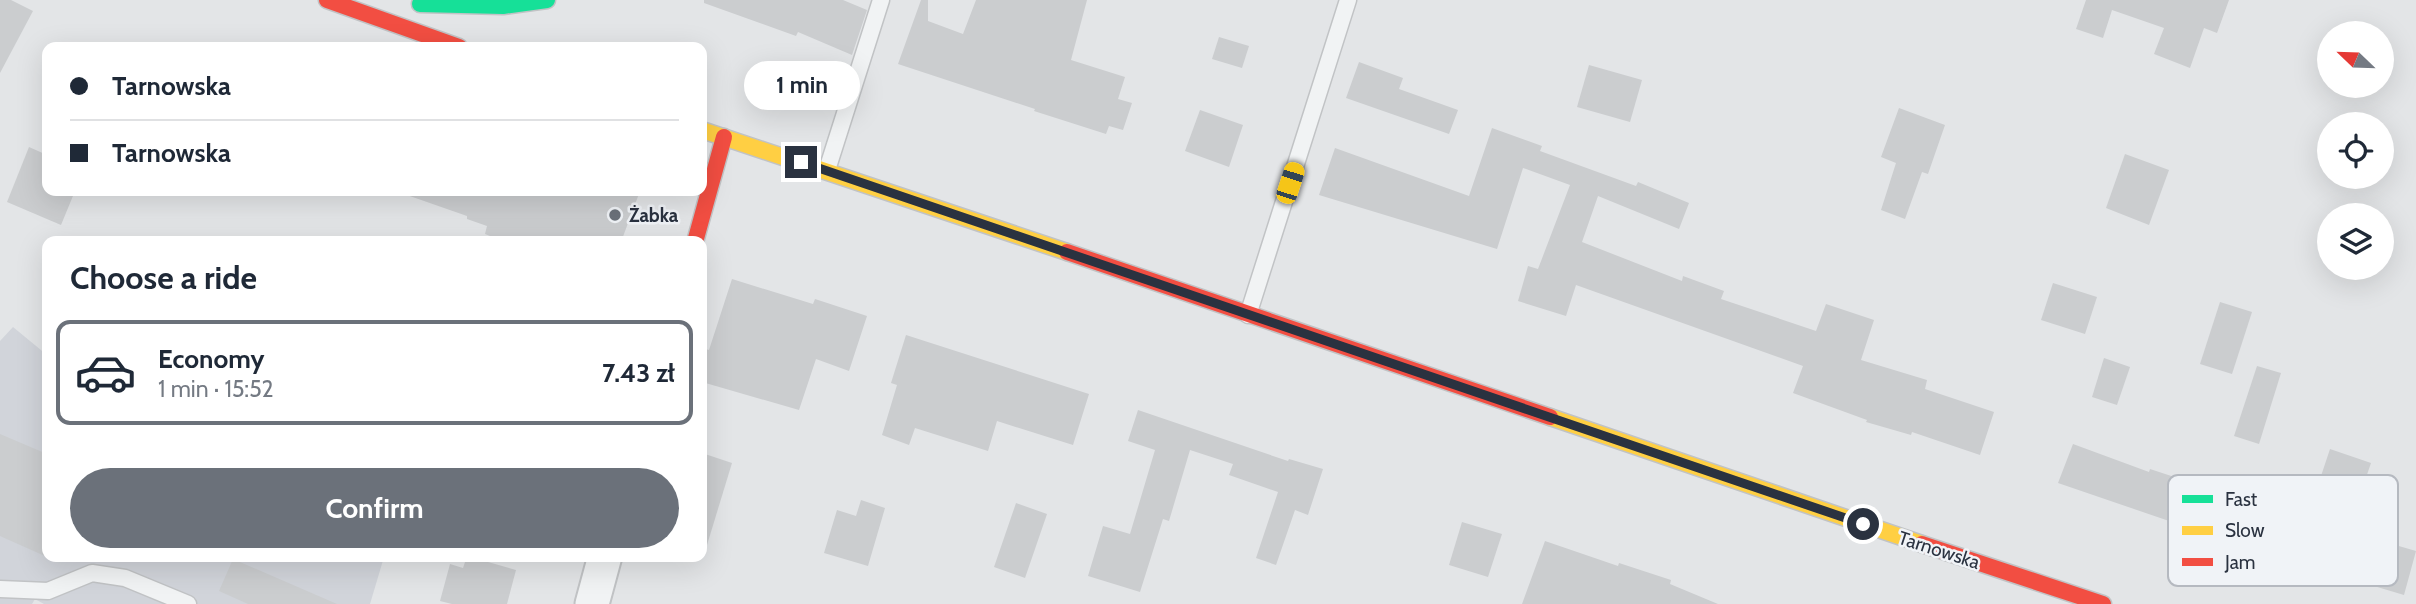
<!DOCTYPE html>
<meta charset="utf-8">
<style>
:root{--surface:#fff;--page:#f2f2f3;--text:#1f2937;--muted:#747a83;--line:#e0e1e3;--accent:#6b717a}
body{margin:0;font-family:Cabin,sans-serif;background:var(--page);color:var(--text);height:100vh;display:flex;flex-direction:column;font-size:26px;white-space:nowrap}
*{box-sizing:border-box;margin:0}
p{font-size:23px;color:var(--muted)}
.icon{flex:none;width:38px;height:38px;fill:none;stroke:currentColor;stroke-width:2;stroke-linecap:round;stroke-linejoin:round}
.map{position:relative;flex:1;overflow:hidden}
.panel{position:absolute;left:42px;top:236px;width:665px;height:326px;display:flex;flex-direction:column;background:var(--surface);border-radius:14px;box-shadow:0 7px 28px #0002}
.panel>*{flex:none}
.top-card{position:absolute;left:42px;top:42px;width:665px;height:154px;border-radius:14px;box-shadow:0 7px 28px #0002;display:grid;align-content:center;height:154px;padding:0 28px;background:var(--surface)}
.needle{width:46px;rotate:293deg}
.tools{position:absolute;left:2317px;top:21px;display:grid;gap:14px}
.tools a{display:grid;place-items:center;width:77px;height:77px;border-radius:50%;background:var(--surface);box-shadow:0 7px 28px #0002;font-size:35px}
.end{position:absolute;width:32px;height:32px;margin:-16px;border:9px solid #2a3240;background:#fff;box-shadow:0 0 0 4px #fff}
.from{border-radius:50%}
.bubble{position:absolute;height:49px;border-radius:24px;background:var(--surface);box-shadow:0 7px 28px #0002;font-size:23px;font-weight:800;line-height:49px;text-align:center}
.car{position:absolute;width:21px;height:42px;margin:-21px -10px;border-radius:9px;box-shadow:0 0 5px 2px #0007;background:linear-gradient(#f5c518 24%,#345 0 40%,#f5c518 0 76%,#345 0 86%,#f5c518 0)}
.top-card b{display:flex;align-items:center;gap:24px;height:66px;font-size:26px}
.top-card b+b{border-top:2px solid var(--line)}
.top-card i{width:18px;height:18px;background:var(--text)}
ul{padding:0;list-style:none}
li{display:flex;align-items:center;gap:21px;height:105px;margin:0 14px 10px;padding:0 14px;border:4px solid transparent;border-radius:14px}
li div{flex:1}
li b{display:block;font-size:26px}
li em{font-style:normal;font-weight:800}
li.selected{border-color:var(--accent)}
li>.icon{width:63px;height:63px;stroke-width:1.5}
h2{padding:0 28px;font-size:32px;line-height:84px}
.action{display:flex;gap:14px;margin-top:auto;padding:14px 28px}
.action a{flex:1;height:80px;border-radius:42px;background:var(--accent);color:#fff;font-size:28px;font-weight:800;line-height:80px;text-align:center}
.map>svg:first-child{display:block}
</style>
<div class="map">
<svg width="2416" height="604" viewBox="0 0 2416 604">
<rect width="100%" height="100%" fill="#e3e5e7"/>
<path fill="#d1d4da" d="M13,327L47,355V556L384,557L370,604H44L35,599L32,604H0V341Z"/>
<g fill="#cbcdcf">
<path d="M0,0H11L33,11L0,73Z"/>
<path d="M704,0H843L867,10L852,55L798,32L796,36L704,3Z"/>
<path d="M921,0H928V21L963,34L976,0H1087L1071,60L1125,77L1118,99L1132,103L1123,130L1109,126L1106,134L1034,111L1035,109L898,64Z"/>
<path d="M2086,0H2229L2217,33L2204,28L2190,68L2154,54L2164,28L2112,10L2103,38L2076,29Z"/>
<path d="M1219,37L1249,46L1242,68L1212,59Z"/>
<path d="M1359,62L1403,78L1399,89L1458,110L1449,134L1346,98Z"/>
<path d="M1589,65L1642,80L1630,122L1577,107Z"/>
<path d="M1899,108L1945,125L1928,174L1922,172L1905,219L1881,210L1896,163L1881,157Z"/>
<path d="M1200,110L1243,125L1229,167L1185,151Z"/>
<path d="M1492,128L1542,146L1540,151L1636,186L1638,182L1689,203L1679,229L1598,196L1582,242L1682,281L1683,276L1724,291L1721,299L1816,331L1826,304L1874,320L1861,360L1927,380L1925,389L1994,412L1980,455L1912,432L1911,435L1866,422L1867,420L1793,393L1803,366L1576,285L1566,316L1518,301L1528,266L1538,269L1570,185L1523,168L1497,249L1319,195L1335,148L1469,196Z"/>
<path d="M29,147L47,155V191H75L61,225L7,202Z"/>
<path d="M2125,154L2169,170L2149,225L2106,208Z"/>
<path d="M405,191H640L621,242H505L485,234L487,226L467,219V216L404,194Z"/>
<path d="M732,279L813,304L815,299L867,316L849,371L816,359L799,410L702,382V348L709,350Z"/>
<path d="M2053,283L2097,297L2085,334L2041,320Z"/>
<path d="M2220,302L2252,312L2232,374L2200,364Z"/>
<path d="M906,335L1089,394L1073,445L997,421L988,451L915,428L909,445L882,435L897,385L891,383Z"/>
<path d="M2104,358L2130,367L2117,405L2092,397Z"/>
<path d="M2257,366L2281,373L2259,444L2234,436Z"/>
<path d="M1138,410L1288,461L1289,459L1323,469L1308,515L1295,510L1276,565L1256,558L1278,492L1229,475L1233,464L1190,450L1169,521L1163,519L1140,592L1088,576L1103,526L1130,534L1155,450L1128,441Z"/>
<path d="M0,434L47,454V557L0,536Z"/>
<path d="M2073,444L2149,472L2150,469L2223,493L2225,487L2270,500L2268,508L2416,551L2404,595L2327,572L2326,575L2282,561L2283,559L2210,537V535L2058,483Z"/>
<path d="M2330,449L2371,463L2361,492L2320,479Z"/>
<path d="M702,453L732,463L707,545L702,544Z"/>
<path d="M861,500L885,508L868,566L824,553L837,510L856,516Z"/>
<path d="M1016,503L1047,514L1025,578L994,567Z"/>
<path d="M1462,522L1502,534L1488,577L1449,565Z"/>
<path d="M1545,541L1618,566L1619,563L1671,580L1670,584L1718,604H1522Z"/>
<path d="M467,556L516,570L507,604H452L440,601L450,564L463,568Z"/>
<path d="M233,559L337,604H248L219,591Z"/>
</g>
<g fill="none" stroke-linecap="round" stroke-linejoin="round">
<g stroke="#c1c3c5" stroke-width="19">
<g id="lane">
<path d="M827,170L881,0"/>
<path d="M1248,315L1348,0"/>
<path d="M0,589L48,591L92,573L125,578L188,604"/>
</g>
</g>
<g stroke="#c1c3c5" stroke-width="37">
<path id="street" d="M592,604L605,556"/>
</g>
<g stroke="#c1c3c5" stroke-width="19">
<path id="fast" d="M420,4L503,6L547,0"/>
</g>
<g stroke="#c1c3c5" stroke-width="19">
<g id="slow">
<path d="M702,130L1067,252"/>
<path d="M1550,417L1922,544"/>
</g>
</g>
<g stroke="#c1c3c5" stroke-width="19">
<g id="jam">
<path d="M327,0L459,47"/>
<path d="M695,242L724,137"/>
<path d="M1067,252L1550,417"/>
<path d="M1922,544L2103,604"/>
</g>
</g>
<use href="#lane" stroke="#f1f3f4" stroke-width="16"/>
<use href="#street" stroke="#f1f3f4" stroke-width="33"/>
<use href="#fast" stroke="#16e098" stroke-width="16"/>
<use href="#slow" stroke="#ffcf43" stroke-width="16"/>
<use href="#jam" stroke="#f24e42" stroke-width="16"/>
</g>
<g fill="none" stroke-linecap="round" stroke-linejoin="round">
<path stroke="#2a3240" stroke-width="9" d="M801,162L1863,524"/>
</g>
<circle fill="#6b717a" stroke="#f0f3f7" stroke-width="2.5" cx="615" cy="215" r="7"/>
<g text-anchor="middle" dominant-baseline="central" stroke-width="5" stroke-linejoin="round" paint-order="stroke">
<g font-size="19" font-weight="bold" fill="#2a3240" stroke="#f0f3f7" text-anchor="start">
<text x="629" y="215">Żabka</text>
</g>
<g font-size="19" fill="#2a3240" stroke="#f0f3f7">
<text transform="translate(1939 550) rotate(18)">Tarnowska</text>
</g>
</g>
<rect x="2168" y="475" width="230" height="111" rx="10" fill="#f0f3f7" stroke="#b5b9c0" stroke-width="2"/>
<rect x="2182" y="495" width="31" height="8" fill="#16e098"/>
<rect x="2182" y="526" width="31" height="9" fill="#ffcf43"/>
<rect x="2182" y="558" width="31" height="8" fill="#f24e42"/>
<g font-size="19" fill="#2a3240">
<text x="2225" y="506">Fast</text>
<text x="2225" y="537">Slow</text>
<text x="2225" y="569">Jam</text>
</g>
</svg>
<div class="tools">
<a><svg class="needle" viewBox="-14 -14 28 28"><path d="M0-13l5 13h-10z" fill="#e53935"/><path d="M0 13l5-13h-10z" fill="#747a83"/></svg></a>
<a><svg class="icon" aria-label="locate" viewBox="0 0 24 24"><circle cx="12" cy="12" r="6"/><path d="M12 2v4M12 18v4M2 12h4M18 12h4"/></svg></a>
<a><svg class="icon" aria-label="layers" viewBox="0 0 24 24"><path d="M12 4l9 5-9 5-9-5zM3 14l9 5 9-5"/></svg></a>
</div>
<i class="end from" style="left:1863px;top:524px"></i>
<i class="end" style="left:801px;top:162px"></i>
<div class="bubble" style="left:744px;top:61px;width:116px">1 min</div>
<i class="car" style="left:1290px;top:183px;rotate:18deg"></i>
<div class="top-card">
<b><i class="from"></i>Tarnowska</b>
<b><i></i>Tarnowska</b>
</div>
<section class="panel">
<h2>Choose a ride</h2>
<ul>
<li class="selected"><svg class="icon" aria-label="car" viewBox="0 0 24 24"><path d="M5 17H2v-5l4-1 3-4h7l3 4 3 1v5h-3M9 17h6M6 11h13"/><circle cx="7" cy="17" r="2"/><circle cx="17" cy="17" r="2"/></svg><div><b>Economy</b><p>1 min · 15:52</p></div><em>7.43 zł</em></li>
</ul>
<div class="action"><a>Confirm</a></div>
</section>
</div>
